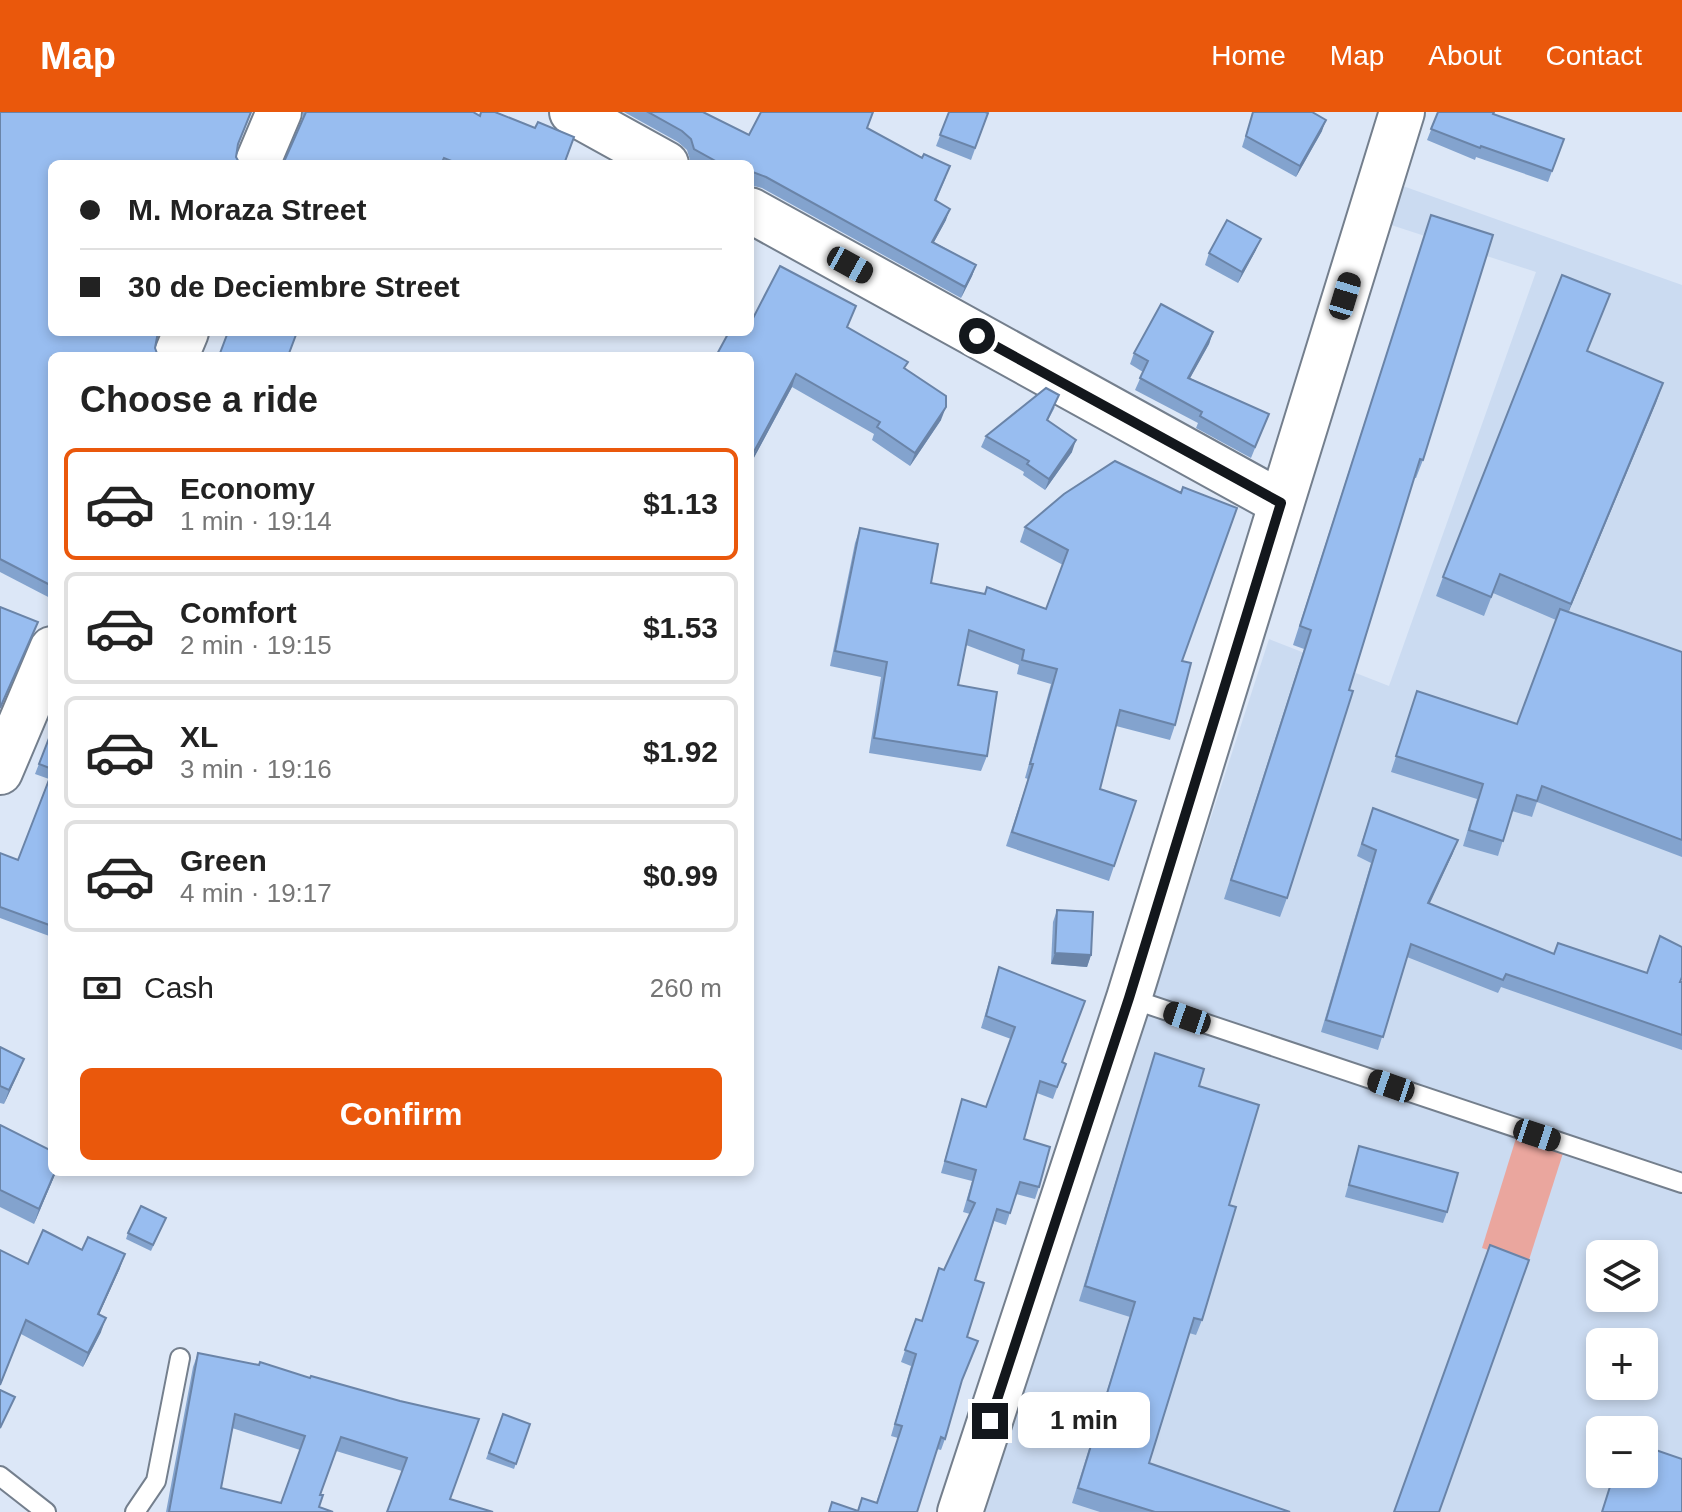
<!DOCTYPE html>
<meta charset="utf-8">
<style>
:root{--surface:#fff;--page:#f2f2f2;--text:#222;--muted:#767676;--line:#e0e0e0;--accent:#ea580c}
body{margin:0;font-family:Helvetica,sans-serif;background:var(--page);color:var(--text);height:100vh;display:flex;flex-direction:column;font-size:30px;white-space:nowrap}
*{box-sizing:border-box;margin:0}
p{font-size:26px;color:var(--muted)}
.icon{flex:none;width:44px;height:44px;fill:none;stroke:currentColor;stroke-width:2;stroke-linecap:round;stroke-linejoin:round}
.map{position:relative;flex:1;overflow:hidden}
.panel{position:absolute;left:48px;top:240px;width:706px;height:824px;display:flex;flex-direction:column;background:var(--surface);border-radius:12px;box-shadow:0 4px 12px #0003}
.panel>*{flex:none}
.hud{position:absolute;left:48px;top:48px;width:706px;height:176px;border-radius:12px;box-shadow:0 4px 12px #0003;display:grid;align-content:center;height:176px;padding:0 32px;background:var(--surface)}
.fabs{position:absolute;left:1586px;top:1128px;display:grid;gap:16px}
.fabs a{display:grid;place-items:center;width:72px;height:72px;border-radius:12px;background:var(--surface);box-shadow:0 4px 12px #0003;font-size:40px}
.end{position:absolute;width:36px;height:36px;margin:-18px;border:10px solid #13171c;background:#fff;box-shadow:0 0 0 4px #fff}
.from{border-radius:50%}
.bubble{position:absolute;height:56px;border-radius:12px;background:var(--surface);box-shadow:0 4px 12px #0003;font-size:26px;font-weight:700;line-height:56px;text-align:center}
.car{position:absolute;width:24px;height:48px;margin:-24px -12px;border-radius:10px;box-shadow:0 0 6px 2px #0007;background:linear-gradient(#222 24%,#8ab4d8 0 40%,#222 0 76%,#8ab4d8 0 86%,#222 0)}
.hud b{display:flex;align-items:center;gap:28px;height:76px;font-size:30px}
.hud b+b{border-top:2px solid var(--line)}
.hud i{width:20px;height:20px;background:var(--text)}
ul{padding:0;list-style:none}
li{display:flex;align-items:center;gap:24px;height:112px;margin:0 16px 12px;padding:0 16px;border:4px solid var(--line);border-radius:12px}
li div{flex:1}
li b{display:block;font-size:30px}
li em{font-style:normal;font-weight:700}
li.current{border-color:var(--accent)}
li>.icon{width:72px;height:72px;stroke-width:1.5}
h2{padding:0 32px;font-size:36px;line-height:96px}
.pay{display:flex;align-items:center;gap:20px;height:88px;padding:0 32px;font-size:30px}
.pay p{margin-inline-start:auto}
.action{display:flex;gap:16px;margin-top:auto;padding:16px 32px}
.action a{flex:1;height:92px;border-radius:12px;background:var(--accent);color:#fff;font-size:32px;font-weight:700;line-height:92px;text-align:center}
header{display:flex;align-items:center;gap:48px;box-sizing:border-box;height:112px;padding:0 40px;background:var(--accent);color:#fff}
header strong{font-size:38px}
nav{display:flex;gap:44px;margin-inline-start:auto;font-size:28px}
.map>svg:first-child{display:block}
</style>
<header>
<strong>Map</strong>
<nav><a>Home</a><a>Map</a><a>About</a><a>Contact</a></nav>
</header>
<div class="map">
<svg width="1682" height="1400" viewBox="0 0 1682 1400">
<rect width="100%" height="100%" fill="#dce7f7"/>
<path fill="#cbdbf1" fill-rule="evenodd" d="M1400,73L1682,173V1400H985L1269,527L1389,574L1536,160L1388,112ZM1600,1142H1644V1186H1600ZM1600,1230H1644V1274H1600ZM1600,1318H1644V1362H1600Z"/>
<path fill="#eaa69e" d="M1517,1023L1564,1038L1528,1151L1482,1136Z"/>
<g fill="none" stroke-linecap="round" stroke-linejoin="round">
<g stroke="#747f8d" stroke-width="22">
<g id="lane">
<path d="M1129,886L1682,1071"/>
<path d="M0,1364L46,1400"/>
<path d="M135,1400L156,1369L180,1246"/>
</g>
</g>
<g stroke="#747f8d" stroke-width="48">
<g id="secondary">
<path d="M572,0L666,52"/>
<path d="M257,52L279,0"/>
<path d="M750,98L1281,391"/>
<path d="M176,244L186,220"/>
<path d="M0,660L52,537"/>
<path d="M960,1400L1129,886L1402,0"/>
</g>
</g>
<use href="#lane" stroke="#fff" stroke-width="18"/>
<use href="#secondary" stroke="#fff" stroke-width="44"/>
</g>
<g fill="#83a3ce" fill-rule="evenodd">
<path d="M0,0L52,244V487L0,460Z"/>
<path d="M303,0H473L564,52H283L302,8Z"/>
<path d="M624,0H703L749,23L867,16L946,65L936,89L946,108L934,130L976,153L972,164L961,186L762,76L750,73V52H697L690,48L687,38L678,30Z"/>
<path d="M949,0L988,1L971,48L936,34Z"/>
<path d="M1253,0L1322,19L1296,65L1242,35Z"/>
<path d="M1438,0L1493,2L1564,27L1548,70L1476,45L1475,48L1427,28Z"/>
<path d="M1431,103L1423,348L1416,366H1414L1349,578L1287,786L1280,805L1224,787L1304,537L1293,533Z"/>
<path d="M1256,138L1238,171L1205,153L1209,141Z"/>
<path d="M848,215L905,257L941,308L910,354L872,328L874,322L792,275L750,353V244Z"/>
<path d="M1213,220L1209,232L1190,266L1269,302L1251,346L1196,316L1198,311L1135,278L1143,260L1130,252L1134,241Z"/>
<path d="M1588,240L1663,271L1568,500L1682,540V745L1537,690L1532,705L1512,699L1498,744L1463,734L1477,687L1391,660L1417,579L1517,612L1556,508L1493,481L1484,504L1436,484L1443,465Z"/>
<path d="M1055,295L1048,308L1072,340L1045,378L1023,363L1024,360L981,335L986,324Z"/>
<path d="M1064,382L1182,549L1175,613L1170,628L1116,614L1100,677L1136,689L1109,769L1006,734L1028,667L1025,666L1051,572L1017,562L1019,553L966,533L958,573L987,644L981,659L869,641L881,565L830,554L855,431L860,416L931,471L1046,497L1063,453L1020,430L1025,415Z"/>
<path d="M51,621L52,622V825L0,806V741L18,748L49,667L35,662Z"/>
<path d="M1373,696L1453,741L1429,791L1554,842L1647,861L1682,870V938L1501,875L1498,881L1407,845L1378,938L1321,920L1371,751L1357,744Z"/>
<path d="M1057,798L1091,843L1087,855L1051,852L1053,810Z"/>
<path d="M999,855L1062,950L1066,952L1053,987L1037,981L1024,1027L1039,1075L1035,1087L1016,1082L1006,1113L994,1109L975,1168L961,1273L945,1327L941,1338L937,1337L917,1400L858,1399L876,1391L898,1326L891,1324L911,1254L901,1250L916,1207L922,1209L970,1102L963,1100L972,1069L941,1061L962,987L986,995L1011,927L981,916Z"/>
<path d="M0,935L24,947L4,992L0,991Z"/>
<path d="M1155,941L1199,974L1229,1093L1202,1208L1196,1223L1189,1221L1149,1351L1290,1400H1100L1072,1391L1130,1205L1079,1189Z"/>
<path d="M0,1013L56,1060L34,1112L0,1095Z"/>
<path d="M1359,1034L1447,1100L1443,1111L1345,1085Z"/>
<path d="M166,1106L151,1139L126,1127L128,1121Z"/>
<path d="M28,1152L120,1156L99,1202L101,1220L83,1255L21,1222Z"/>
<path d="M198,1241L310,1266L400,1289L479,1307L387,1400L402,1359L336,1339L320,1383L319,1395L333,1400H166L193,1255ZM232,1316L300,1338L281,1391L221,1376Z"/>
<path d="M503,1302L530,1312L514,1357L486,1347Z"/>
</g>
<g fill="#6a84a8">
<path d="M1326,8L1322,19L1296,65L1300,54Z"/>
<path d="M950,97L946,108L928,141L932,130Z"/>
<path d="M1261,127L1256,138L1238,171L1242,160Z"/>
<path d="M976,153L972,164L961,186L965,175Z"/>
<path d="M1213,220L1209,232L1184,277L1188,266Z"/>
<path d="M796,262L792,275L750,353L751,348Z"/>
<path d="M1663,271L1656,291L1564,511L1571,492Z"/>
<path d="M946,295L941,308L910,354L915,341Z"/>
<path d="M1076,328L1072,340L1045,378L1049,367Z"/>
<path d="M1458,728L1453,741L1424,804L1428,791Z"/>
<path d="M1055,841L1091,843L1087,855L1051,852Z"/>
<path d="M24,947L18,962L4,992L9,978Z"/>
<path d="M55,1060H56L34,1112L39,1097Z"/>
<path d="M125,1142L120,1156L93,1216L98,1202Z"/>
<path d="M106,1206L101,1220L83,1255L88,1241Z"/>
</g>
<g fill="#98bdf0" stroke="#6a84a8" stroke-width="2" fill-rule="evenodd">
<path d="M0,0H251L238,32L236,45L240,52H52V220H158L155,236L158,244H52V474L0,447Z"/>
<path d="M306,0H473L480,4L481,0H495L535,16L538,10L574,25L564,52H459L444,46L441,52H283Z"/>
<path d="M648,0H703L749,23L761,0H873L867,16L922,46L924,42L950,54L935,88L950,97L932,130L976,153L965,175L766,65L750,59V52L735,51L734,52H721L694,37L691,27L682,19Z"/>
<path d="M949,0H985L988,1L975,36L940,23Z"/>
<path d="M1253,0H1312L1326,8L1300,54L1246,24Z"/>
<path d="M1438,0H1494L1493,2L1564,27L1552,59L1481,34L1480,36L1431,17Z"/>
<path d="M1431,103L1493,123L1423,348L1420,347L1349,578L1353,579L1287,786L1231,768L1311,518L1300,514Z"/>
<path d="M1227,108L1261,127L1242,160L1209,141Z"/>
<path d="M780,154L856,194L847,215L908,250L904,256L946,284V295L915,341L877,315L880,310L796,262L750,347V244H716L729,220H750V212Z"/>
<path d="M1562,163L1610,182L1587,239L1663,271L1571,492L1500,462L1491,485L1443,465Z"/>
<path d="M1161,192L1213,220L1188,266L1269,302L1255,335L1200,304L1202,300L1140,266L1148,249L1134,241Z"/>
<path d="M228,220H297L288,244H219Z"/>
<path d="M1046,276L1059,283L1047,308L1076,328L1049,367L1027,352L1029,349L986,324Z"/>
<path d="M1115,349L1181,381L1183,375L1237,396L1182,549L1191,551L1175,613L1120,598L1100,677L1136,689L1114,754L1012,720L1033,652H1030L1057,557L1022,548L1024,538L969,518L958,573L997,580L987,644L874,626L887,550L835,539L860,416L938,432L931,471L985,482L987,475L1046,497L1068,438L1025,415L1064,382Z"/>
<path d="M0,495L38,510L0,596Z"/>
<path d="M1560,497L1682,540V728L1542,674L1537,689L1517,683L1503,729L1469,718L1483,672L1396,644L1417,579L1517,612Z"/>
<path d="M51,621L52,622V657L39,652Z"/>
<path d="M52,660V814L0,795V741L18,748Z"/>
<path d="M1373,696L1458,728L1428,791L1554,842L1558,831L1647,861L1660,824L1682,835V865L1680,870H1682V923L1506,862L1503,868L1411,832L1383,925L1326,908L1376,738L1362,732Z"/>
<path d="M1057,798L1093,800L1091,843L1055,841Z"/>
<path d="M999,855L1085,889L1062,950L1066,952L1057,975L1040,969L1024,1027L1050,1035L1039,1075L1020,1070L1010,1101L997,1097L975,1168L984,1171L967,1225L978,1229L962,1268L945,1327L941,1325L917,1400H829L832,1390L858,1399L862,1386L877,1391L902,1314L895,1312L916,1242L905,1238L916,1207L922,1209L939,1156L944,1158L975,1091L968,1088L976,1058L945,1049L962,987L986,995L1015,915L986,904Z"/>
<path d="M0,935L24,947L9,978L0,974Z"/>
<path d="M1155,941L1204,957L1199,974L1259,993L1229,1093L1236,1095L1202,1208L1194,1206L1149,1351L1290,1400H1155L1078,1376L1135,1190L1085,1174Z"/>
<path d="M0,1013L52,1039V1060H55L39,1097L0,1078Z"/>
<path d="M1359,1034L1458,1061L1447,1100L1349,1073Z"/>
<path d="M141,1094L166,1106L153,1133L128,1121Z"/>
<path d="M43,1118L82,1138L88,1125L125,1142L98,1202L106,1206L88,1241L26,1208L0,1273V1138L28,1152Z"/>
<path d="M1490,1133L1529,1148L1439,1400H1394Z"/>
<path d="M198,1241L259,1253L260,1250L310,1266L311,1264L400,1289L479,1307L450,1387L493,1400H387L407,1346L341,1325L320,1383H323L319,1395L333,1400H169ZM235,1302L305,1324L281,1391L221,1376Z"/>
<path d="M0,1278L15,1285L0,1316Z"/>
<path d="M503,1302L530,1312L516,1352L489,1341Z"/>
<path d="M1644,1334L1682,1347V1400H1602L1614,1362H1644Z"/>
</g>
<g fill="none" stroke-linecap="round" stroke-linejoin="round">
<path stroke="#13171c" stroke-width="10" d="M977,224L1281,391L1129,886L990,1309"/>
</g>
</svg>
<div class="fabs">
<a><svg class="icon" aria-label="layers" viewBox="0 0 24 24"><path d="M12 4l9 5-9 5-9-5zM3 14l9 5 9-5"/></svg></a>
<a>+</a>
<a>−</a>
</div>
<i class="end from" style="left:977px;top:224px"></i>
<i class="end" style="left:990px;top:1309px"></i>
<div class="bubble" style="left:1018px;top:1280px;width:132px">1 min</div>
<i class="car" style="left:850px;top:153px;rotate:119deg"></i>
<i class="car" style="left:1345px;top:184px;rotate:17deg"></i>
<i class="car" style="left:1187px;top:906px;rotate:289deg"></i>
<i class="car" style="left:1391px;top:974px;rotate:289deg"></i>
<i class="car" style="left:1537px;top:1023px;rotate:108deg"></i>
<div class="hud">
<b><i class="from"></i>M. Moraza Street</b>
<b><i></i>30 de Deciembre Street</b>
</div>
<section class="panel">
<h2>Choose a ride</h2>
<ul>
<li class="current"><svg class="icon" aria-label="car" viewBox="0 0 24 24"><path d="M5 17H2v-5l4-1 3-4h7l3 4 3 1v5h-3M9 17h6M6 11h13"/><circle cx="7" cy="17" r="2"/><circle cx="17" cy="17" r="2"/></svg><div><b>Economy</b><p>1 min · 19:14</p></div><em>$1.13</em></li>
<li><svg class="icon" aria-label="car" viewBox="0 0 24 24"><path d="M5 17H2v-5l4-1 3-4h7l3 4 3 1v5h-3M9 17h6M6 11h13"/><circle cx="7" cy="17" r="2"/><circle cx="17" cy="17" r="2"/></svg><div><b>Comfort</b><p>2 min · 19:15</p></div><em>$1.53</em></li>
<li><svg class="icon" aria-label="car" viewBox="0 0 24 24"><path d="M5 17H2v-5l4-1 3-4h7l3 4 3 1v5h-3M9 17h6M6 11h13"/><circle cx="7" cy="17" r="2"/><circle cx="17" cy="17" r="2"/></svg><div><b>XL</b><p>3 min · 19:16</p></div><em>$1.92</em></li>
<li><svg class="icon" aria-label="car" viewBox="0 0 24 24"><path d="M5 17H2v-5l4-1 3-4h7l3 4 3 1v5h-3M9 17h6M6 11h13"/><circle cx="7" cy="17" r="2"/><circle cx="17" cy="17" r="2"/></svg><div><b>Green</b><p>4 min · 19:17</p></div><em>$0.99</em></li>
</ul>
<div class="pay"><svg class="icon" aria-label="cash" viewBox="0 0 24 24"><path d="M3 7h18v10H3z"/><circle cx="12" cy="12" r="2"/></svg>Cash<p>260 m</p></div>
<div class="action"><a>Confirm</a></div>
</section>
</div>
